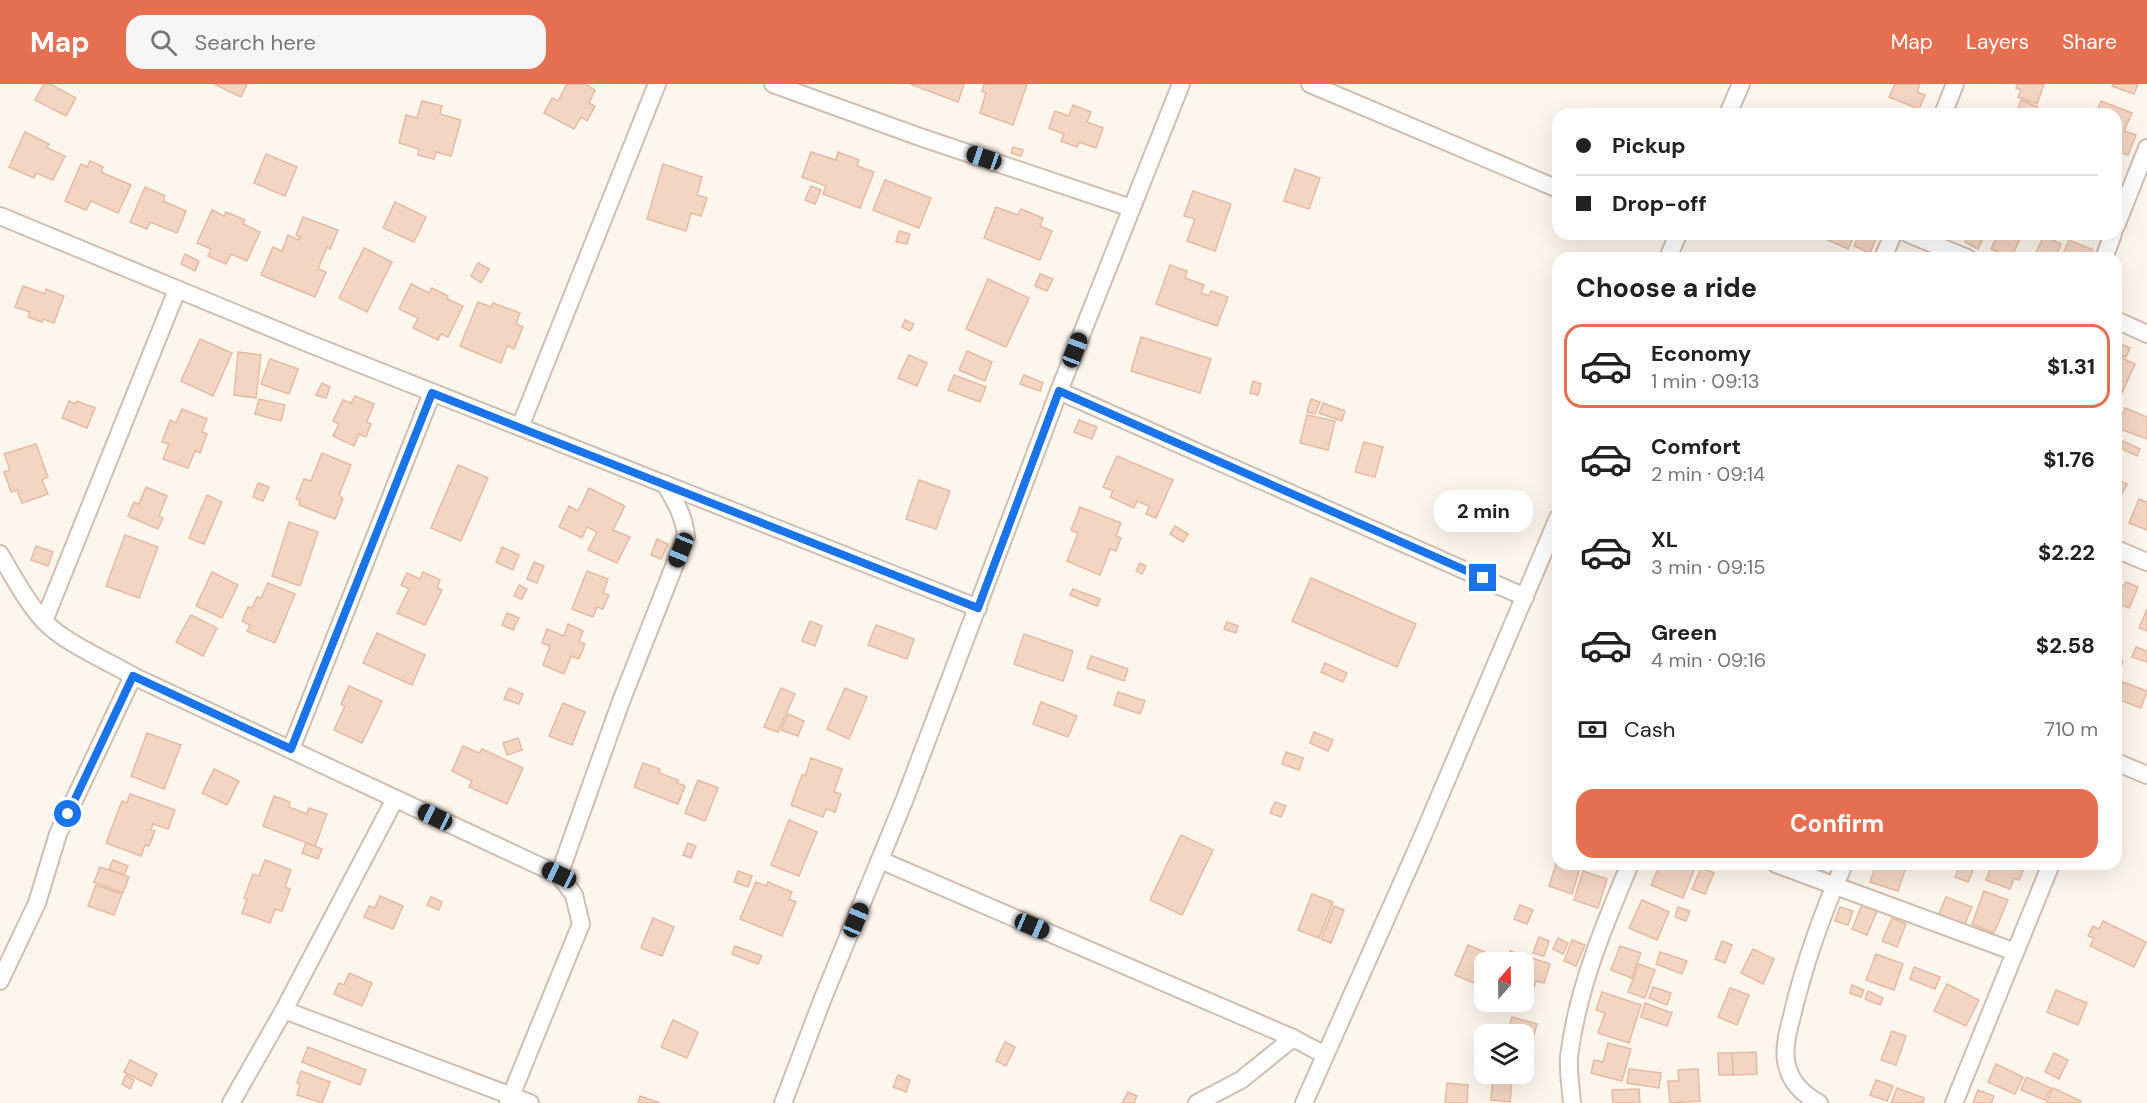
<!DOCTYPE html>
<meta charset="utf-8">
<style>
:root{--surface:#fff;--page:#f6f6f6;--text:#222;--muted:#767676;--line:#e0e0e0;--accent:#e76f51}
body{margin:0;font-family:"DM Sans",sans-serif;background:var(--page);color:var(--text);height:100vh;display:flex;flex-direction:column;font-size:22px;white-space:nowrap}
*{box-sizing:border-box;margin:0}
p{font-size:20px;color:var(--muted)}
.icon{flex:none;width:33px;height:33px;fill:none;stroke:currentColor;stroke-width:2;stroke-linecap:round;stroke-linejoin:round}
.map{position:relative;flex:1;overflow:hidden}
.details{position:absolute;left:1552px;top:168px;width:570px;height:618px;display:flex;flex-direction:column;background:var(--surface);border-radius:18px;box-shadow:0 6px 24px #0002}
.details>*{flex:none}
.top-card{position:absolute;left:1552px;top:24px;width:570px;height:132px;border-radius:18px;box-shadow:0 6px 24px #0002;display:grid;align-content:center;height:132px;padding:0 24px;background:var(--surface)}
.needle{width:39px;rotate:20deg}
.controls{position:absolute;left:1474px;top:868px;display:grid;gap:12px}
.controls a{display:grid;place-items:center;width:60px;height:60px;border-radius:12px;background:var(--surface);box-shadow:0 6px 24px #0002;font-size:30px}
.end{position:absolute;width:27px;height:27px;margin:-14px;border:8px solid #1a73e8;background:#fff;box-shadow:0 0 0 3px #fff}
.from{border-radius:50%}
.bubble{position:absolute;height:42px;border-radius:18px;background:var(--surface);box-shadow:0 6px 24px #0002;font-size:20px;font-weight:700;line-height:42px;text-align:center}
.car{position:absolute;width:18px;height:36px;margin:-18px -9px;border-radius:8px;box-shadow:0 0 4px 2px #0007;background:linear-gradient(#222 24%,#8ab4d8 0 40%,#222 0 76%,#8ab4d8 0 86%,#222 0)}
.top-card b{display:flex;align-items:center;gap:21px;height:57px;font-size:22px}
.top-card b+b{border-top:2px solid var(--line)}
.top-card i{width:15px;height:15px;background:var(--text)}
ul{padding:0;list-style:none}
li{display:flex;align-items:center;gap:18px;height:84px;margin:0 12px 9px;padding:0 12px;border:3px solid transparent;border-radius:18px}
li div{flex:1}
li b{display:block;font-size:22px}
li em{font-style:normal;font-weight:700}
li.on{border-color:var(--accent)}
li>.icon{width:54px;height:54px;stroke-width:1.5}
h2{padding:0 24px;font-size:27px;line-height:72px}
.pay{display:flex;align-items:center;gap:15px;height:66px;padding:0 24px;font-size:22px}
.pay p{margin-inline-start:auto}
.action{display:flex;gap:12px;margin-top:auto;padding:12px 24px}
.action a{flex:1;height:69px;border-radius:18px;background:var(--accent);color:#fff;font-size:24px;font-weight:700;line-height:69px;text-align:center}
header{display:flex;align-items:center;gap:36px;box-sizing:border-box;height:84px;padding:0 30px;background:var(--accent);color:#fff}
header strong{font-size:28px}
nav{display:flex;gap:33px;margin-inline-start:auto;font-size:21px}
.search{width:420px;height:54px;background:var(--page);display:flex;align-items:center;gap:15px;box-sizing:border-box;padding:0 21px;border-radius:18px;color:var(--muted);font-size:22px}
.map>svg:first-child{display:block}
</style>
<header>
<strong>Map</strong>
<div class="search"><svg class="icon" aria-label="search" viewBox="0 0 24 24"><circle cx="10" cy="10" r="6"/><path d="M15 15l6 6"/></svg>Search here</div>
<nav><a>Map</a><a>Layers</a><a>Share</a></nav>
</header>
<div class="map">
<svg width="2147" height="1019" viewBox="0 0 2147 1019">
<rect width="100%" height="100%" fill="#fdf6ec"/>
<g fill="#f3d5c3" stroke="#e6bba3" stroke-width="1.5">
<path d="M44,0H50L76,14L66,32L35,16Z"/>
<path d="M214,0H247L241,13Z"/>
<path d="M567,0H585L595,6L589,19L595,22L587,37L581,33L574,45L544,29L552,14L558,17Z"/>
<path d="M910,0H964L958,18Z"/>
<path d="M984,0H1027L1013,41L980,29L986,9L982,7Z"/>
<path d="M1895,0H1920L1917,8L1925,11L1919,25L1889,13Z"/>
<path d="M2017,0H2044L2037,20L2018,13L2021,6L2016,4Z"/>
<path d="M2113,0H2138L2134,10L2112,2Z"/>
<path d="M2021,16L2038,23L2035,30L2018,24Z"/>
<path d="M422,17L442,22L440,30L461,36L451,72L436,68L434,75L418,71L419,65L399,59L406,31L417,34Z"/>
<path d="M2101,17L2132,29L2124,47L2136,51L2128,71L2116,67V30H2096Z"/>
<path d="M1073,21L1091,28L1087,38L1103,44L1096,64L1079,58L1077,63L1061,57L1064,50L1049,44L1055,27L1069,32Z"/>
<path d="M25,48L49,60L47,64L65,72L53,96L36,89L34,94L9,83Z"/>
<path d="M1013,63L1023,66L1021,72L1011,69Z"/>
<path d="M811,68L836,76L838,68L859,76L857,82L874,88L860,124L823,110L826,102L802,93Z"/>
<path d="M266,70L297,83L285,112L254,99Z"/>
<path d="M90,77L103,83L101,88L131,101L118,129L91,117L86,126L65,117L81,80L87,83Z"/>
<path d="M663,80L702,93L697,111L707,114L701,132L691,129L686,147L647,135Z"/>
<path d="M1295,85L1320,94L1309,125L1284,117Z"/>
<path d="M885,96L931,114L919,144L873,126Z"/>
<path d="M811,102L821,106L815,120L805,116Z"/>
<path d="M145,103L165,112L163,117L186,127L177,149L150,138L147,145L130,138Z"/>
<path d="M1193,107L1231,120L1215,167L1187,157L1195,135L1184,132Z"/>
<path d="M395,118L426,133L414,158L383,144Z"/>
<path d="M996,123L1018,131L1021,125L1043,134L1040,142L1052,147L1040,176L984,154Z"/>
<path d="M212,126L224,132L226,128L245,136L243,140L260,148L247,177L231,170L226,180L208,172L211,165L197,159Z"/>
<path d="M303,133L338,146L330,165L327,163L318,185L326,188L315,213L261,191L273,163L282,167L288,151L299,156L300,153L296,151Z"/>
<path d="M899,147L910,150L907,160L896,158Z"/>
<path d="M1825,150H1855L1848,165L1823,154Z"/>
<path d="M1859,150H1865L1876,155L1870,169L1854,162Z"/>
<path d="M1969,150L1982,157L1978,165L1965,158Z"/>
<path d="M1998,150H2022L2011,174L1991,165Z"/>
<path d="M2044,152L2061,160L2055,174H2033Z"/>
<path d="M2069,156L2093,166L2089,174H2071L2063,170Z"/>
<path d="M364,164L392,178L367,228L339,214Z"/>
<path d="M185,170L199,177L195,187L181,180Z"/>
<path d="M478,179L489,185L481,199L471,192Z"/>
<path d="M1170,181L1187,187L1185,194L1204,201L1201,209L1209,212L1211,207L1228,213L1217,242L1156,220Z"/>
<path d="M1040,190L1053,195L1047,207L1035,202Z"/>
<path d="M988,195L1029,214L1006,263L966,245Z"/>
<path d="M411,200L429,209L432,204L448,212L447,215L463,222L448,253L441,250L438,256L413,244L418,234L399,225Z"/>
<path d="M23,202L45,210L46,205L64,212L54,239L43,235L42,238L28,233L30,228L15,223Z"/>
<path d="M478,218L491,223L493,219L520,229L516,240L523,243L514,265L507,262L501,279L460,262Z"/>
<path d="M905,236L914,240L910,247L902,243Z"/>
<path d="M1141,253L1211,275L1200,309L1131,287Z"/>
<path d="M200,255L232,269L213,312L181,297Z"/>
<path d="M2116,258L2130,264L2126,273L2116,269Z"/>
<path d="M967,267L992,278L985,297L959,286Z"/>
<path d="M238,268L261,271L256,314L234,311Z"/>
<path d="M909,271L927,279L917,302L898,294Z"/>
<path d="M2116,271L2135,280L2117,320H2116Z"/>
<path d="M270,275L298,285L289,310L261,300Z"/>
<path d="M954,291L986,303L980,318L948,306Z"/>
<path d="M1024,291L1043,299L1040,307L1020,300Z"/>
<path d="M1253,297L1261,300L1258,311L1250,309Z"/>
<path d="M322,299L330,303L326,314L316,311Z"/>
<path d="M355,312L374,320L367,338L371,340L366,353L359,350L354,362L333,352L339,340L333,337L343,316L351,319Z"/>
<path d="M259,315L285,321L281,337L255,330Z"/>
<path d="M1311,315L1320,318L1315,330L1307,328Z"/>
<path d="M69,317L76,320L77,317L95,324L87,344L62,334Z"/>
<path d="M1323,319L1345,327L1342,337L1319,329Z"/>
<path d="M2125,324L2147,333V355L2117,344Z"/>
<path d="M182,325L207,335L202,348L207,350L200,369L195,367L188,384L163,375L169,360L162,358L170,336L176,339Z"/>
<path d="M1307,331L1335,337L1328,366L1300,359Z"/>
<path d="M1079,336L1097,343L1092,355L1074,348Z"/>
<path d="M2116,354L2140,365L2137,372L2116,362Z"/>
<path d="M1364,358L1383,363L1375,393L1355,388Z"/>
<path d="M36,360L48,393L42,396L48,410L22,419L17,406L11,408L4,388L10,386L4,370Z"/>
<path d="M322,369L351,381L339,411L343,415L335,435L299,421L300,416L296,415L304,395L311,397Z"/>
<path d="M1117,372L1173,396L1156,434L1146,430L1149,422L1137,417L1134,424L1110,413L1113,407L1103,403Z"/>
<path d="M458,381L488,394L461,457L431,444Z"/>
<path d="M2116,395L2127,400L2116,422Z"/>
<path d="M919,396L950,407L936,445L906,435Z"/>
<path d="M258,399L269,403L263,417L253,413Z"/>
<path d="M146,403L167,412L159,432L163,434L158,445L128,432L134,418L139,420Z"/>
<path d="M589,404L625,422L613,446L630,453L617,479L588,466L597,448L587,443L582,454L559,443L569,422L578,427Z"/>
<path d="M207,411L222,418L204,460L189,454Z"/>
<path d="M2139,415L2147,418V446L2129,439Z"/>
<path d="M1080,423L1121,439L1116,452L1121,454L1116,467L1110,465L1100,491L1067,477L1078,449L1071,446Z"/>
<path d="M289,438L318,448L300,502L272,492Z"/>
<path d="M1175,442L1188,450L1183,458L1170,450Z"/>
<path d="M125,451L158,463L139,514L106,502Z"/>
<path d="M657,455L668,460L661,475L651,471Z"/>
<path d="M36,462L53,468L48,482L31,476Z"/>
<path d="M502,463L519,471L513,486L496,478Z"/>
<path d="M534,478L544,482L537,499L527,495Z"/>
<path d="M1140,479L1146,482L1142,490L1136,487Z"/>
<path d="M587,487L608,495L603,509L609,511L603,525L597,523L593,533L572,525Z"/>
<path d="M212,488L238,501L222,534L196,522Z"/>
<path d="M423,488L440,496L437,504L442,506L425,541L397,529L409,505L401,501L407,489L420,495Z"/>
<path d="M1311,494L1416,540L1397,583L1292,537Z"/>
<path d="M2126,498L2138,503L2129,524L2116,519V499L2124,502Z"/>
<path d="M268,499L295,510L275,559L247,547L250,541L242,537L248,523L252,524L257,513L261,514Z"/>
<path d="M519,501L527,505L522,515L514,512Z"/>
<path d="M1073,505L1100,515L1097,522L1070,511Z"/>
<path d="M2147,525V547L2139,544Z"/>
<path d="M507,529L519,534L513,546L502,541Z"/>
<path d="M191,531L217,544L203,572L176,558Z"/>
<path d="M810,537L822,542L815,562L802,557Z"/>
<path d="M1227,538L1238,542L1236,549L1224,545Z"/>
<path d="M568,540L583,547L579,558L585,560L579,575L571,572L564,590L543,581L550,562L542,559L547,545L564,552Z"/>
<path d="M876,541L914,555L907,575L868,561Z"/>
<path d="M377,549L425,571L412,601L363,579Z"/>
<path d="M1024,550L1073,567L1063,597L1014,580Z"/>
<path d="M2136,563L2147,567V578L2132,573Z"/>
<path d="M1091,572L1128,585L1124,597L1087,584Z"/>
<path d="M2116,575L2123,577L2120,587L2116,586Z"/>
<path d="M1325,579L1347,589L1343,598L1321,588Z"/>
<path d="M2123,598L2147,607L2141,624L2117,615Z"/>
<path d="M349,602L382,617L362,659L334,646L345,622L341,620Z"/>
<path d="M509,604L523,610L519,620L504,615Z"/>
<path d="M781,604L795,610L778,648L764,643Z"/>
<path d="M845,604L867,613L849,655L827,645Z"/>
<path d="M1118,608L1145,617L1140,630L1114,621Z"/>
<path d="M1041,618L1077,632L1068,653L1033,640Z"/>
<path d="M563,619L585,628L572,661L549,652Z"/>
<path d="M788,630L804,637L798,652L781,646Z"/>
<path d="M1314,648L1333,656L1328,667L1310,659Z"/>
<path d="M147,649L181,661L164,705L131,692Z"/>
<path d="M518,654L522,666L507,671L503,659Z"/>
<path d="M463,662L479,669L482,665L523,684L507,720L469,703L472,697L452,687Z"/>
<path d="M1286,668L1303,674L1299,686L1282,680Z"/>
<path d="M811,674L842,685L834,708L841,710L835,728L826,725L823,733L791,721L802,691L805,692Z"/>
<path d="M643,679L660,685L659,689L678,696L677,699L685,702L678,720L634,703Z"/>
<path d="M214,685L239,697L227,721L202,709Z"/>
<path d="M698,696L718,704L705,737L685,729Z"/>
<path d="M130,710L175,726L168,745L153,740L151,746L155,747L149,762L145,761L141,772L106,759L122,717L127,719Z"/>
<path d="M274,712L290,718L289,723L307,730L309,724L327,730L315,762L263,742Z"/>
<path d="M1275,718L1286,722L1281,733L1270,729Z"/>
<path d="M789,736L817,748L799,792L771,781Z"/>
<path d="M1181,751L1213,766L1182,831L1150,816Z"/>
<path d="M306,759L322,765L318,775L302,769Z"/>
<path d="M688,759L696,762L691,774L683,771Z"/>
<path d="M113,776L128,782L124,791L109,785Z"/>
<path d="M265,776L291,786L285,803L290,805L282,827L275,825L270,839L242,829L247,815L244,814L253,790L259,792Z"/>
<path d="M1557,777L1558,780H1567L1580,784L1572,810L1549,802Z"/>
<path d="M1660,780H1680L1694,786L1683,814L1651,801Z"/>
<path d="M1876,780H1907L1898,807L1870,798Z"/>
<path d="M1992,780H2020L2018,785L2023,787L2019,796L2014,794L2010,805L1986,796Z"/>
<path d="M1960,781L1973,786L1968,798L1955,793Z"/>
<path d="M100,783L129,793L123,809L94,798Z"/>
<path d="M1701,784L1714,789L1705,810L1692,805Z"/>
<path d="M738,787L752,792L748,803L734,798Z"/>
<path d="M1583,787L1607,795L1598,824L1574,816Z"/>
<path d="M756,798L766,802L768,798L792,808L789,815L796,818L782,852L740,835Z"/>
<path d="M96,801L122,810L114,831L88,822Z"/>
<path d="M1984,807L2008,816L1994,849L1972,840Z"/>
<path d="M1312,810L1333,818L1319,854L1298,846Z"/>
<path d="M380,812L403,822L393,845L364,833L369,822L375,824Z"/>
<path d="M431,813L442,818L439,826L427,821Z"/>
<path d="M1946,813L1972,823L1965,840L1939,830Z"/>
<path d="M1642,816L1669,828L1657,856L1629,844Z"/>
<path d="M1520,821L1533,826L1527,840L1514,835Z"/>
<path d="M1862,821L1877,827L1867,851L1852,845Z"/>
<path d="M1334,822L1344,826L1331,859L1321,855Z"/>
<path d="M1678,823L1690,827L1686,837L1675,833Z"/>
<path d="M1840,823L1853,827L1848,841L1835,837Z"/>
<path d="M653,834L674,843L662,872L641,864Z"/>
<path d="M1892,834L1906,840L1897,863L1882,857Z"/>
<path d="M2103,837L2146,858L2134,883L2090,862L2094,854L2088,852L2093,842L2099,845Z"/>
<path d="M1539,853L1549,857L1544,872L1533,869Z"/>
<path d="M1558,854L1568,859L1563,870L1553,865Z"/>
<path d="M1572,856L1585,861L1576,882L1564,877Z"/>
<path d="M1722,857L1732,861L1725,879L1715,875Z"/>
<path d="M1468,861L1487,869L1474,899L1455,891Z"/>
<path d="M735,862L762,872L758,880L732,870Z"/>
<path d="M1620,862L1641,869L1632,894L1611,886Z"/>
<path d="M1753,865L1774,875L1763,900L1741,889Z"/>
<path d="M1510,867L1550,880L1544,899L1536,897L1529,919L1524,918V879H1506Z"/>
<path d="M1660,868L1687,877L1682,890L1656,880Z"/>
<path d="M1876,870L1903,880L1894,906L1866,896Z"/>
<path d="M1639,880L1655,886L1645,914L1628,908Z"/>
<path d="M1914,883L1940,893L1935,905L1910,895Z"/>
<path d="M349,889L372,899L362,922L334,910L339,899L344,901Z"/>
<path d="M1947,900L1979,916L1966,942L1934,927Z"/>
<path d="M1852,901L1864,906L1861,913L1850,909Z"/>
<path d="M1653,903L1671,909L1667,921L1649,914Z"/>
<path d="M1730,904L1749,911L1737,941L1718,933Z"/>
<path d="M2056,906L2087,919L2078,941L2047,928Z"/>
<path d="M1868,907L1883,914L1880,921L1865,915Z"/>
<path d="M1602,908L1641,921L1629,959L1598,949L1605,929L1596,926Z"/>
<path d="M1645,919L1672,929L1667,942L1641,933Z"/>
<path d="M1512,933L1537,940L1529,970L1524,969V951H1507Z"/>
<path d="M673,936L698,948L687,974L661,963Z"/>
<path d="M1892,947L1906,952L1896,981L1881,976Z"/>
<path d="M1005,958L1015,963L1006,982L996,977Z"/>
<path d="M1608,959L1631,965L1622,997L1591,989L1594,976L1603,978Z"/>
<path d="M308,963L366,986L360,1001L302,978Z"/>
<path d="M1756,968L1757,990L1733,991L1732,969Z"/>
<path d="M1718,969H1732L1733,991H1719Z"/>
<path d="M2054,969L2068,976L2059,995L2045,988Z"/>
<path d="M130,976L157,990L151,1002L124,988Z"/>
<path d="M1996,980L2023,993L2015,1010L1988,998Z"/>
<path d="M1629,985L1661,989L1659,1004L1627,999Z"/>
<path d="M1698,985L1700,1017L1670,1019L1668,997H1679L1678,986Z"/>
<path d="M301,987L330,998L322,1019L297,1011L300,1000L297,999Z"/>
<path d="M126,991L134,996L130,1005L122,1000Z"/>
<path d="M898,991L910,996L906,1008L893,1003Z"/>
<path d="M1493,993L1512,995L1510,1018L1491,1016Z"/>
<path d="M2026,993L2051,1004L2045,1016L2021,1006Z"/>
<path d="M1876,996L1893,1002L1887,1017L1870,1011Z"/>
<path d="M1447,999L1468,1001L1467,1019H1445Z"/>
<path d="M1897,1004L1924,1014L1923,1019H1891Z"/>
<path d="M2053,1004L2081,1017L2080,1019H2046Z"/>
<path d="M1639,1005L1640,1019H1613L1612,1006Z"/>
<path d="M1978,1006L1994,1012L1991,1019H1973Z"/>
<path d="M1128,1008L1137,1012L1134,1019H1122Z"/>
<path d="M640,1012L660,1019H638Z"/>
</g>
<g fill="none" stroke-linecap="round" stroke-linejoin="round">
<g stroke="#d1beb0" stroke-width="20">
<g id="street">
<path d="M773,0L920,53L1131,124"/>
<path d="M1310,0L1558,105"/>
<path d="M1728,30L1741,0"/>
<path d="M1943,30L1955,0"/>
<path d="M0,132L310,260L978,524"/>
<path d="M2116,142L2147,64"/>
<path d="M1909,150L1967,174"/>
<path d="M1668,174L1678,150"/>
<path d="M1883,174L1893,150"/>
<path d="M2104,174L2113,150"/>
<path d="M2116,236L2147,250"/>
<path d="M1059,307L1525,513"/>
<path d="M520,343L657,0"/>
<path d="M2116,465L2147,478"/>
<path d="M0,470C13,492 26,517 43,536C64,559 106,576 133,592L559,791L574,811L581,840L508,1019"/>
<path d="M44,537L177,206"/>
<path d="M291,665L432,309"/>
<path d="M2116,678L2147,691"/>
<path d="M880,776L1293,954L1325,971"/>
<path d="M1776,780L2015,868"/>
<path d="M559,791L620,620L686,452C684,432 675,417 665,400"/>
<path d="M0,897L37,819L58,750L133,592"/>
<path d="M284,926L530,1019"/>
<path d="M231,1019L284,926L395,715"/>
<path d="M783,1019L823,914L904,717L1059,307L1181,0"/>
<path d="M1197,1019L1241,996L1293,954"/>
<path d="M1304,1019L1421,756L1558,434"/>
<path d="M1572,1019C1571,1004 1568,988 1569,973C1577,906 1604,841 1630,780"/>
<path d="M1819,1019C1802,1010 1789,996 1786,977C1784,962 1788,947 1792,932C1804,880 1823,828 1844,780"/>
<path d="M1954,1019L2051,780"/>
</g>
</g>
<use href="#street" stroke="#fff" stroke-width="16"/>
</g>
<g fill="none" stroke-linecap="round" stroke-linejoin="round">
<path stroke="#1a73e8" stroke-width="8" d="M68,730L133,592L291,665L432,309L978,524L1059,307L1483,494"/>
</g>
</svg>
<div class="controls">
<a><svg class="needle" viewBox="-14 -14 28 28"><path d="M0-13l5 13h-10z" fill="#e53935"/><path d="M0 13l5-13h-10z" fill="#767676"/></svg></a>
<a><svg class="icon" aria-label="layers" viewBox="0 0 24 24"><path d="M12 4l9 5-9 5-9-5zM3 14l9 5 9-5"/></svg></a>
</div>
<i class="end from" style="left:68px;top:730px"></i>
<i class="end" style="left:1483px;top:494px"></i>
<div class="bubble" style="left:1434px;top:406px;width:99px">2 min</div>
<i class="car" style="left:984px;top:74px;rotate:289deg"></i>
<i class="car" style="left:1075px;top:266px;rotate:21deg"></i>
<i class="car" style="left:681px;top:466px;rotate:202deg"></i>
<i class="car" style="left:435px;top:733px;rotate:295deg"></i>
<i class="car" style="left:559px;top:791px;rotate:295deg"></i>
<i class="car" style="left:856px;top:836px;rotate:23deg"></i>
<i class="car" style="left:1032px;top:842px;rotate:113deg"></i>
<div class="top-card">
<b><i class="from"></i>Pickup</b>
<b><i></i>Drop-off</b>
</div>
<section class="details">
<h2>Choose a ride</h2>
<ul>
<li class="on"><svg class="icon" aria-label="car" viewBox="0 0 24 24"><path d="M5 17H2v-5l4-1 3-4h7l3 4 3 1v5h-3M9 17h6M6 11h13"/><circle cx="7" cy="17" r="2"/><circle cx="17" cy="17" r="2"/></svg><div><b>Economy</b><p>1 min · 09:13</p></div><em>$1.31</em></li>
<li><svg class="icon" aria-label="car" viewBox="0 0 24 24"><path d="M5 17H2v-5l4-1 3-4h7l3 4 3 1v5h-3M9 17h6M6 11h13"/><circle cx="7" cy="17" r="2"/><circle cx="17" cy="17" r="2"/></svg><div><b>Comfort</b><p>2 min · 09:14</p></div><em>$1.76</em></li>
<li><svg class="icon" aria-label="car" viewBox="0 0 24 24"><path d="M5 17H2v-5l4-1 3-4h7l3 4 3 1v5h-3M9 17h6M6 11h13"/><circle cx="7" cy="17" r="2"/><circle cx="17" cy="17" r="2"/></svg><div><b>XL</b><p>3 min · 09:15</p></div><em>$2.22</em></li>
<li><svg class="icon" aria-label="car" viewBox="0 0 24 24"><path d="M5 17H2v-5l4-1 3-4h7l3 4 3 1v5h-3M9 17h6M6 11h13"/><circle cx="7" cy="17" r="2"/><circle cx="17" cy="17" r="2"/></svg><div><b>Green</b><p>4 min · 09:16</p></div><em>$2.58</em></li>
</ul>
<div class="pay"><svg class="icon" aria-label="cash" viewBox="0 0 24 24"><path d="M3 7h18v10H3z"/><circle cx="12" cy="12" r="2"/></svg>Cash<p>710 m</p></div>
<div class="action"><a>Confirm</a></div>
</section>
</div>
